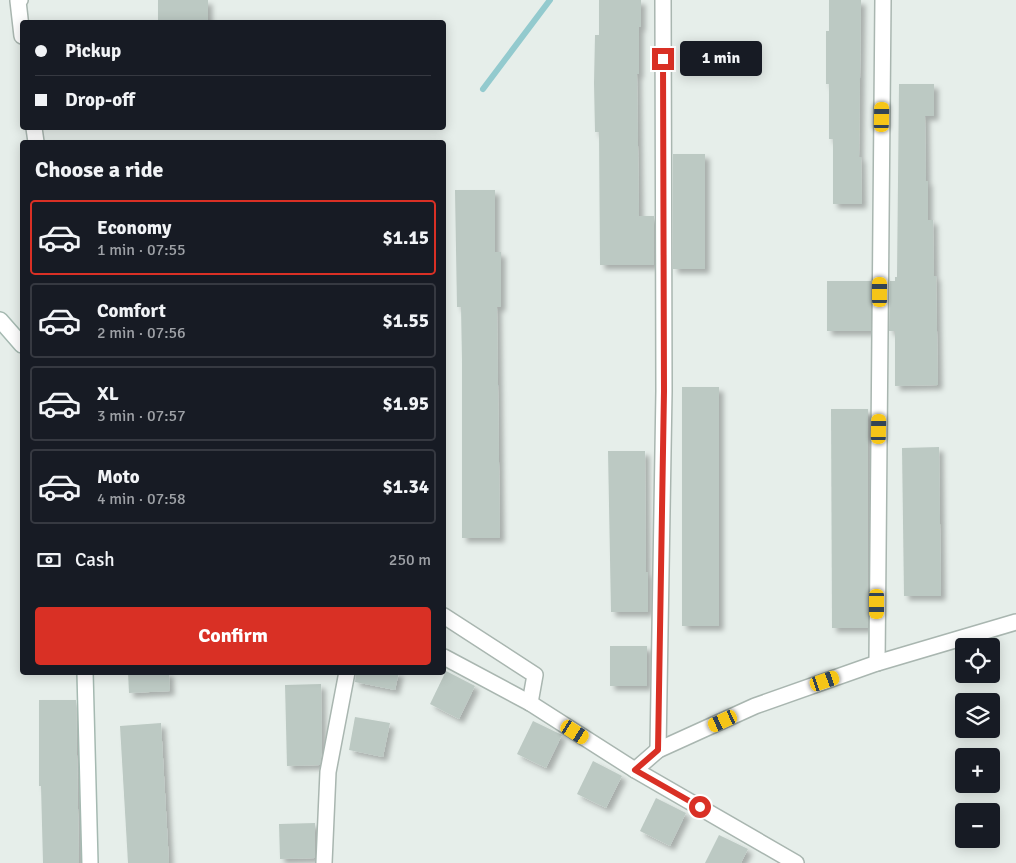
<!DOCTYPE html>
<meta charset="utf-8">
<style>
:root{--surface:#171b24;--page:#20242c;--text:#f1f3f6;--muted:#9ea1a6;--line:#363941;--accent:#d93025}
body{margin:0;font-family:Signika,sans-serif;background:var(--page);color:var(--text);height:100vh;display:flex;flex-direction:column;font-size:19px;white-space:nowrap}
*{box-sizing:border-box;margin:0}
p{font-size:16px;color:var(--muted)}
.icon{flex:none;width:28px;height:28px;fill:none;stroke:currentColor;stroke-width:2;stroke-linecap:round;stroke-linejoin:round}
.map{position:relative;flex:1;overflow:hidden}
.side{position:absolute;left:20px;top:140px;width:426px;height:535px;display:flex;flex-direction:column;background:var(--surface);border-radius:5px;box-shadow:0 2px 12px #0003}
.side>*{flex:none}
.guide{position:absolute;left:20px;top:20px;width:426px;height:110px;border-radius:5px;box-shadow:0 2px 12px #0003;display:grid;align-content:center;height:110px;padding:0 15px;background:var(--surface)}
.tools{position:absolute;left:955px;top:638px;display:grid;gap:10px}
.tools a{display:grid;place-items:center;width:45px;height:45px;border-radius:5px;background:var(--surface);box-shadow:0 2px 12px #0003;font-size:25px}
.end{position:absolute;width:22px;height:22px;margin:-11px;border:6px solid #d93025;background:#fff;box-shadow:0 0 0 2px #fff}
.from{border-radius:50%}
.bubble{position:absolute;height:35px;border-radius:5px;background:var(--surface);box-shadow:0 2px 12px #0003;font-size:16px;font-weight:700;line-height:35px;text-align:center}
.car{position:absolute;width:15px;height:30px;margin:-15px -8px;border-radius:6px;box-shadow:0 0 4px 1px #0007;background:linear-gradient(#f5c518 24%,#345 0 40%,#f5c518 0 76%,#345 0 86%,#f5c518 0)}
.guide b{display:flex;align-items:center;gap:18px;height:48px;font-size:19px}
.guide b+b{border-top:1px solid var(--line)}
.guide i{width:12px;height:12px;background:var(--text)}
ul{padding:0;list-style:none}
li{display:flex;align-items:center;gap:15px;height:75px;margin:0 10px 8px;padding:0 5px;border:2px solid var(--line);border-radius:5px}
li div{flex:1}
li b{display:block;font-size:19px}
li em{font-style:normal;font-weight:700}
li.active{border-color:var(--accent)}
li>.icon{width:45px;height:45px;stroke-width:1.5}
h2{padding:0 15px;font-size:22px;line-height:60px}
.pay{display:flex;align-items:center;gap:12px;height:55px;padding:0 15px;font-size:19px}
.pay p{margin-inline-start:auto}
.action{display:flex;gap:10px;margin-top:auto;padding:10px 15px}
.action a{flex:1;height:58px;border-radius:5px;background:var(--accent);color:#fff;font-size:20px;font-weight:700;line-height:58px;text-align:center}
.map>svg:first-child{display:block}
</style>
<div class="map">
<svg width="1016" height="863" viewBox="0 0 1016 863">
<defs>
<filter id="shadow"><feDropShadow dx="4.5" dy="4.5" stdDeviation="2.5" flood-color="#0004"/></filter>
</defs>
<rect width="100%" height="100%" fill="#e6eeea"/>
<g fill="none" stroke-linecap="round" stroke-linejoin="round">
<path stroke="#93cace" stroke-width="6" d="M483,89L550,0"/>
</g>
<g fill="#bcc9c3" filter="url(#shadow)">
<rect x="158" y="0" width="50" height="22"/>
<path d="M599,0H641V27H639V74H637L639,216H654V265H600L599,132H595L594,83L595,35H599Z"/>
<path d="M829,0H861L859,157H861L862,204H833V139H829V84H826V31H829Z"/>
<path d="M899,84H934V116H925L926,181H928V220H933L934,276H936L938,385L895,386V331H889L890,281H895V277H897Z"/>
<rect x="673" y="154" width="32" height="115"/>
<path d="M455,190H495V252H501V307H497L500,538H462V361L461,307H457Z"/>
<rect x="827" y="281" width="44" height="50"/>
<rect x="682" y="387" width="37" height="239"/>
<path d="M831,409H868V628H832Z"/>
<path d="M939,447L941,596H904L902,448Z"/>
<path d="M608,451H645L646,572H648V612H611Z"/>
<rect x="610" y="646" width="37" height="40"/>
<path d="M446,671L475,686L459,719L430,704Z"/>
<path d="M128,672H169L170,691L129,693Z"/>
<path d="M356,672H399L395,690L355,682Z"/>
<path d="M321,684L322,752L320,765L287,766L285,685Z"/>
<path d="M39,700H76L79,863H43L41,786H39Z"/>
<path d="M355,717L390,723L383,757L349,750Z"/>
<path d="M533,721L562,735L546,768L517,754Z"/>
<path d="M161,723L169,863H128L120,726Z"/>
<path d="M593,761L622,776L606,808L577,794Z"/>
<path d="M656,798L686,813L670,846L640,831Z"/>
<path d="M315,823V858L280,859L279,824Z"/>
<path d="M719,835L748,849L741,863H705Z"/>
</g>
<g fill="none" stroke-linecap="round" stroke-linejoin="round">
<g stroke="#a9b6b0" stroke-width="18">
<g id="street">
<path d="M20,0L18,1L22,36"/>
<path d="M34,128L36,142"/>
<path d="M444,616L535,675L530,703"/>
<path d="M444,657L530,703L635,770L796,863"/>
<path d="M877,663L883,0"/>
<path d="M658,750L664,391L663,0"/>
<path d="M635,770L658,750L755,706L877,663L1016,622"/>
<path d="M324,863L328,772L347,672"/>
</g>
</g>
<g stroke="#a5b9b1" stroke-width="18">
<g id="secondary">
<path d="M0,320L22,345"/>
<path d="M85,672L90,863"/>
</g>
</g>
<use href="#street" stroke="#fff" stroke-width="15"/>
<use href="#secondary" stroke="#fff" stroke-width="15"/>
</g>
<g fill="none" stroke-linecap="round" stroke-linejoin="round">
<path stroke="#d93025" stroke-width="6" d="M663,59L664,391L658,750L635,770L700,807"/>
</g>
</svg>
<div class="tools">
<a><svg class="icon" aria-label="locate" viewBox="0 0 24 24"><circle cx="12" cy="12" r="6"/><path d="M12 2v4M12 18v4M2 12h4M18 12h4"/></svg></a>
<a><svg class="icon" aria-label="layers" viewBox="0 0 24 24"><path d="M12 4l9 5-9 5-9-5zM3 14l9 5 9-5"/></svg></a>
<a>+</a>
<a>−</a>
</div>
<i class="end from" style="left:700px;top:807px"></i>
<i class="end" style="left:663px;top:59px"></i>
<div class="bubble" style="left:680px;top:41px;width:82px">1 min</div>
<i class="car" style="left:882px;top:117px;rotate:1deg"></i>
<i class="car" style="left:880px;top:292px;rotate:0deg"></i>
<i class="car" style="left:879px;top:429px;rotate:1deg"></i>
<i class="car" style="left:877px;top:604px;rotate:180deg"></i>
<i class="car" style="left:825px;top:681px;rotate:71deg"></i>
<i class="car" style="left:723px;top:721px;rotate:245deg"></i>
<i class="car" style="left:575px;top:732px;rotate:123deg"></i>
<div class="guide">
<b><i class="from"></i>Pickup</b>
<b><i></i>Drop-off</b>
</div>
<section class="side">
<h2>Choose a ride</h2>
<ul>
<li class="active"><svg class="icon" aria-label="car" viewBox="0 0 24 24"><path d="M5 17H2v-5l4-1 3-4h7l3 4 3 1v5h-3M9 17h6M6 11h13"/><circle cx="7" cy="17" r="2"/><circle cx="17" cy="17" r="2"/></svg><div><b>Economy</b><p>1 min · 07:55</p></div><em>$1.15</em></li>
<li><svg class="icon" aria-label="car" viewBox="0 0 24 24"><path d="M5 17H2v-5l4-1 3-4h7l3 4 3 1v5h-3M9 17h6M6 11h13"/><circle cx="7" cy="17" r="2"/><circle cx="17" cy="17" r="2"/></svg><div><b>Comfort</b><p>2 min · 07:56</p></div><em>$1.55</em></li>
<li><svg class="icon" aria-label="car" viewBox="0 0 24 24"><path d="M5 17H2v-5l4-1 3-4h7l3 4 3 1v5h-3M9 17h6M6 11h13"/><circle cx="7" cy="17" r="2"/><circle cx="17" cy="17" r="2"/></svg><div><b>XL</b><p>3 min · 07:57</p></div><em>$1.95</em></li>
<li><svg class="icon" aria-label="car" viewBox="0 0 24 24"><path d="M5 17H2v-5l4-1 3-4h7l3 4 3 1v5h-3M9 17h6M6 11h13"/><circle cx="7" cy="17" r="2"/><circle cx="17" cy="17" r="2"/></svg><div><b>Moto</b><p>4 min · 07:58</p></div><em>$1.34</em></li>
</ul>
<div class="pay"><svg class="icon" aria-label="cash" viewBox="0 0 24 24"><path d="M3 7h18v10H3z"/><circle cx="12" cy="12" r="2"/></svg>Cash<p>250 m</p></div>
<div class="action"><a>Confirm</a></div>
</section>
</div>
